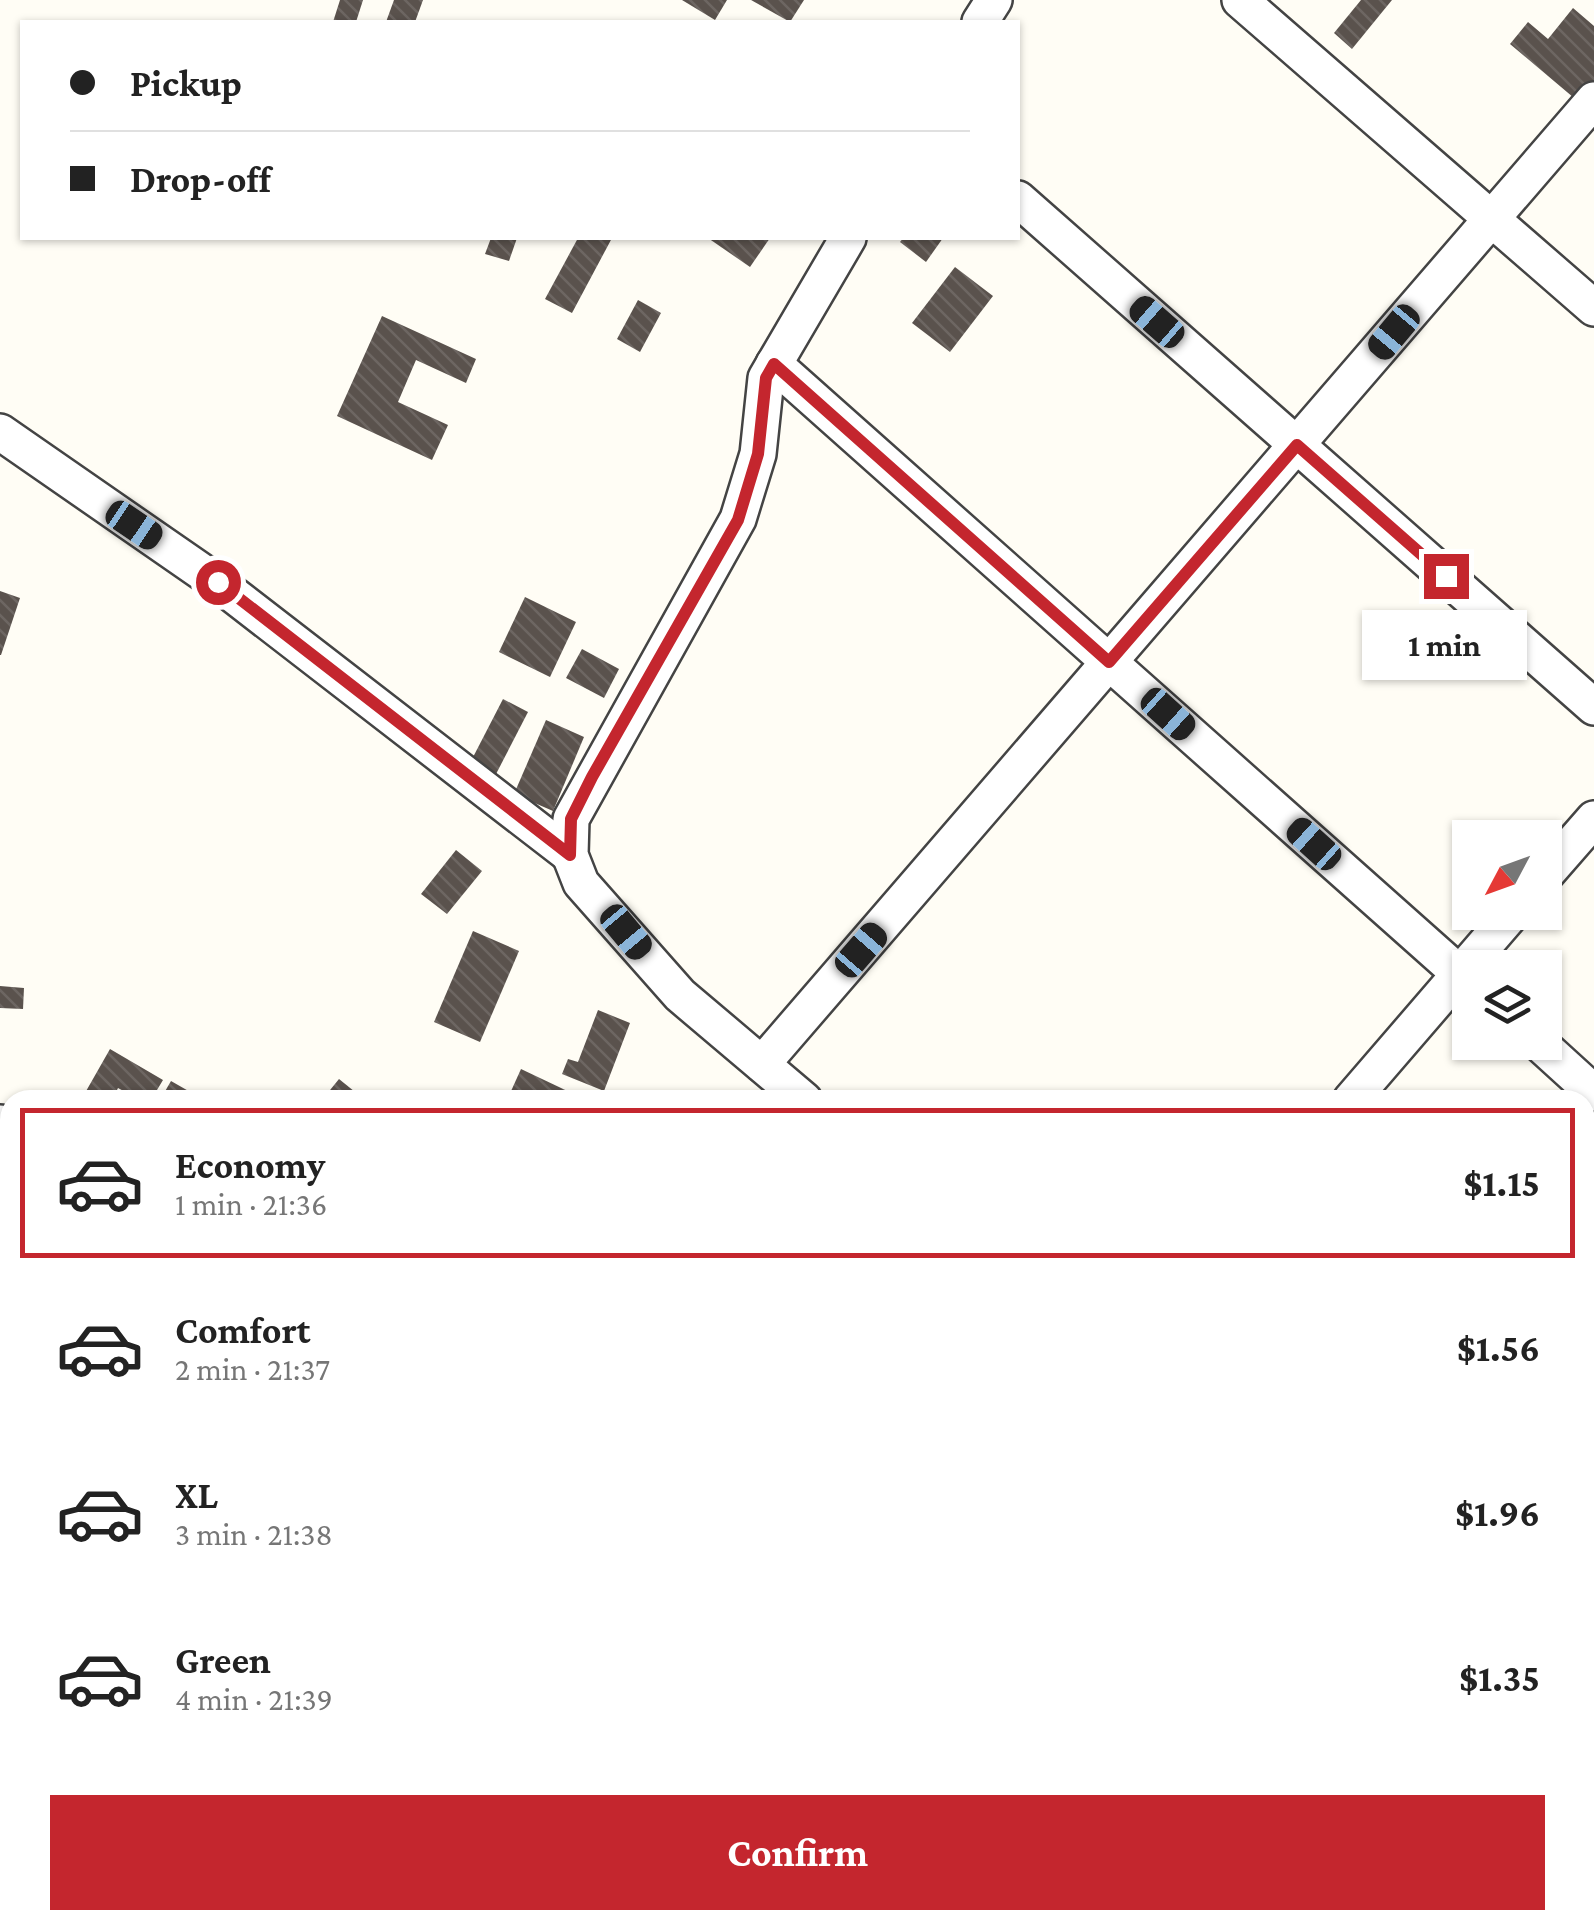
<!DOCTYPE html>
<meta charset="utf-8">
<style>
:root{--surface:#fff;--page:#f2f2f2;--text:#222;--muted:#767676;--line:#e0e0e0;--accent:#c4262e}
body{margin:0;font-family:"Crimson Pro",serif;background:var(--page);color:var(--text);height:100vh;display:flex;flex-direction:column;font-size:38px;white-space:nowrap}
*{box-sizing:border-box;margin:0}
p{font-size:32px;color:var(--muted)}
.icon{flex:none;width:55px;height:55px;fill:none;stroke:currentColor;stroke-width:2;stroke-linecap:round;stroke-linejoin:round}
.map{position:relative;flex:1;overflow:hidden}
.sheet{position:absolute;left:0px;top:1090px;width:1595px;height:840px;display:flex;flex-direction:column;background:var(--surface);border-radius:30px 30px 0 0;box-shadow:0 2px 8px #0004}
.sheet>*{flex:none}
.hud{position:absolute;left:20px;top:20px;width:1000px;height:220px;border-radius:0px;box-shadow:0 2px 8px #0004;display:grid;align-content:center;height:220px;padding:0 50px;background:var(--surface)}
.needle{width:65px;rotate:229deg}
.fabs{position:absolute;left:1452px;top:820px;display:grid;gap:20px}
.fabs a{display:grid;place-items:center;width:110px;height:110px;border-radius:0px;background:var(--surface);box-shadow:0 2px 8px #0004;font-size:50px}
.end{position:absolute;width:45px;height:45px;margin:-22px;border:12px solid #c4262e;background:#fff;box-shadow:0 0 0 5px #fff}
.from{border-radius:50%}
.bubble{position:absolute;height:70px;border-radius:0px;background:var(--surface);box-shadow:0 2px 8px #0004;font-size:32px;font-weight:700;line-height:70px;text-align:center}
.car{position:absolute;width:30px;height:60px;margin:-30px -15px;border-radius:12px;box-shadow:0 0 8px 2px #0007;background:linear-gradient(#222 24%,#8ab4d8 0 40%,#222 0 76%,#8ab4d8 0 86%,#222 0)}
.hud b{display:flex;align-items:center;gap:35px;height:95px;font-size:38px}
.hud b+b{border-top:2px solid var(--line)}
.hud i{width:25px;height:25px;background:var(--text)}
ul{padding:18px 0 0;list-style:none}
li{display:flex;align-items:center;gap:30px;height:150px;margin:0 20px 15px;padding:0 30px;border:5px solid transparent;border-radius:0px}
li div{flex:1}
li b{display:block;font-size:38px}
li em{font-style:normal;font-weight:700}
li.selected{border-color:var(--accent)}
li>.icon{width:90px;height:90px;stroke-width:1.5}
.action{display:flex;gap:20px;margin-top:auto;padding:20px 50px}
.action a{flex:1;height:115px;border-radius:0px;background:var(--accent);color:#fff;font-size:40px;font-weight:700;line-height:115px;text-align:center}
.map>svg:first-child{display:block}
</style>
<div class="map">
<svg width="1594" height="1930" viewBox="0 0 1594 1930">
<defs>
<pattern id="building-back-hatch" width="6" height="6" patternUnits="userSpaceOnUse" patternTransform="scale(2.5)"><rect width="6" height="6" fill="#5a524d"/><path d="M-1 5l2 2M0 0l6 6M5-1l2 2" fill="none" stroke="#6d6662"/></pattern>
</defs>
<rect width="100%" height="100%" fill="#fffdf5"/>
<g fill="url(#building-back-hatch)">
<path d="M340,0H363L356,22H333Z"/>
<path d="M394,0H423L415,22H386Z"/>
<path d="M682,0H727L715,20Z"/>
<path d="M751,0H804L790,22Z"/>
<path d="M1361,0H1392L1352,49L1334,33Z"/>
<path d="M1573,8L1594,26V86L1580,103L1510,44L1528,22L1548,39Z"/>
<path d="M491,238H517L509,261L485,254Z"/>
<path d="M578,238H612L572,313L545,299Z"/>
<path d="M708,238H770L750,267Z"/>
<path d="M903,238H943L926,262L900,242Z"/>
<path d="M955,267L993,296L950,352L912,323Z"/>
<path d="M638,300L661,313L640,352L617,339Z"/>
<path d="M382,316L476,359L466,383L416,360L398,402L448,425L432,460L337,416Z"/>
<path d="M0,591L20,598L1,655H0Z"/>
<path d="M525,597L576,622L550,677L499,652Z"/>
<path d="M582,649L619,669L604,698L566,678Z"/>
<path d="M503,699L528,712L495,776L470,763Z"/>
<path d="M546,720L584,737L553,811L514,794Z"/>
<path d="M456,850L482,871L447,914L421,894Z"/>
<path d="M473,931L519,951L480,1042L434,1022Z"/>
<path d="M0,986L24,988L23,1009L0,1008Z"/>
<path d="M598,1010L630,1023L604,1091L562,1074L568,1059L578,1062Z"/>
<path d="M110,1049L163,1080L151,1100H140L118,1088L112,1100H81Z"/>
<path d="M521,1069L580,1097L578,1100H507Z"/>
<path d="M339,1079L365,1100H322Z"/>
<path d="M171,1081L199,1097L197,1100H160Z"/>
<path d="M1588,1273L1594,1278V1338L1585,1348V1276Z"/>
<path d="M3,1484L10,1485V1506L0,1505Z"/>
<path d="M0,1565L10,1566V1592L0,1591Z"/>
<path d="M94,1920H115L114,1930H93Z"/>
<path d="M380,1920H420L422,1923L442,1920L450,1930H366Z"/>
<path d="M488,1920H499L508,1930H476Z"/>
<path d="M652,1920H691L681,1930H646L644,1928Z"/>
<path d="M744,1920H770L777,1926L783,1920H830L820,1930H734Z"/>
<path d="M981,1920H1054L1065,1930H991Z"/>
<path d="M1180,1920H1207L1219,1930H1177L1174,1928Z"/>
</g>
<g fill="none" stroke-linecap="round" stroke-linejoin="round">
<g stroke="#444" stroke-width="40">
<g id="minor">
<path d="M1240,0L1594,308"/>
<path d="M980,22L994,0"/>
<path d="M1018,199L1594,707"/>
<path d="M774,364L1470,983"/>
<path d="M0,432L218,583L570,855"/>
<path d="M1545,875L1594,819"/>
<path d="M1538,1042L1594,1093"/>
<path d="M762,1064L1594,100"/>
<path d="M804,1100L680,995L581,883L570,855L571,819L738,519L758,454L766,378L848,238"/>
<path d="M1351,1100L1513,912"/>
<path d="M0,1123L10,1127"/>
<path d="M0,1612L10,1615"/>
<path d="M1585,1624L1594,1614"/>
<path d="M1585,1808L1594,1816"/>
<path d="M554,1920L562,1930"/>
<path d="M1237,1920L1249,1930"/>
<path d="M186,1930L188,1920"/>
<path d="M1131,1930L1139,1920"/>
</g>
</g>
<use href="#minor" stroke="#fff" stroke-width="35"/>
</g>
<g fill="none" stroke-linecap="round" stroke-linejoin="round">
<path stroke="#c4262e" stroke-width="12" d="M218,582L570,855L571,819L592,777L738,520L758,454L766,378L774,364L1109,662L1297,445L1446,576"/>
</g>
</svg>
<div class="fabs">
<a><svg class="needle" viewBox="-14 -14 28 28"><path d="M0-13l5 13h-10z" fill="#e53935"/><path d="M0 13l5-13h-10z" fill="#767676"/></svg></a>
<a><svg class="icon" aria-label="layers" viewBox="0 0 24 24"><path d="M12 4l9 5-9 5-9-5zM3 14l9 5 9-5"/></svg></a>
</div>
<i class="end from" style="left:218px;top:582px"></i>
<i class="end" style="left:1446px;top:576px"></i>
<div class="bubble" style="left:1362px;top:610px;width:165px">1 min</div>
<i class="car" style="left:1157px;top:322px;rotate:311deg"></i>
<i class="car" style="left:1394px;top:332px;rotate:220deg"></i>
<i class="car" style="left:134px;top:525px;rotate:124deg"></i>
<i class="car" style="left:1168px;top:714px;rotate:132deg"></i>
<i class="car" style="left:1314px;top:844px;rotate:312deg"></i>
<i class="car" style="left:626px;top:932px;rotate:140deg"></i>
<i class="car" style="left:861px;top:950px;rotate:41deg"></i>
<div class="hud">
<b><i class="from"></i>Pickup</b>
<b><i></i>Drop-off</b>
</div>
<section class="sheet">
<ul>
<li class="selected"><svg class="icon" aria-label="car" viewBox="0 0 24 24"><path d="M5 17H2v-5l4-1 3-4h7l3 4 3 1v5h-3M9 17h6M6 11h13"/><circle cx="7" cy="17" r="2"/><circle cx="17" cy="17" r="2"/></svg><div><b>Economy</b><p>1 min · 21:36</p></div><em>$1.15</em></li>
<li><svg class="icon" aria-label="car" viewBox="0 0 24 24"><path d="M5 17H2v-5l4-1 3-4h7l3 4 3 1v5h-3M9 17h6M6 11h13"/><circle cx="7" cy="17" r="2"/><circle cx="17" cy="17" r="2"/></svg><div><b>Comfort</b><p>2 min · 21:37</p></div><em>$1.56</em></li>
<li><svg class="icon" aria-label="car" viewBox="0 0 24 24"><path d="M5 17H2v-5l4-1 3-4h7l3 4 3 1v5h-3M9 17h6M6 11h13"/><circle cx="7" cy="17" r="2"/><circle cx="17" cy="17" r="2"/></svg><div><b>XL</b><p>3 min · 21:38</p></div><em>$1.96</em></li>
<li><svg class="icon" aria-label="car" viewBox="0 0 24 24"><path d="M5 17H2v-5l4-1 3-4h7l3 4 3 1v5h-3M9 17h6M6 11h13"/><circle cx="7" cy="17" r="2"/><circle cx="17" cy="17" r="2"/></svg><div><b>Green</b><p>4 min · 21:39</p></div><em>$1.35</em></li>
</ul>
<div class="action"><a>Confirm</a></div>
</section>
</div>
